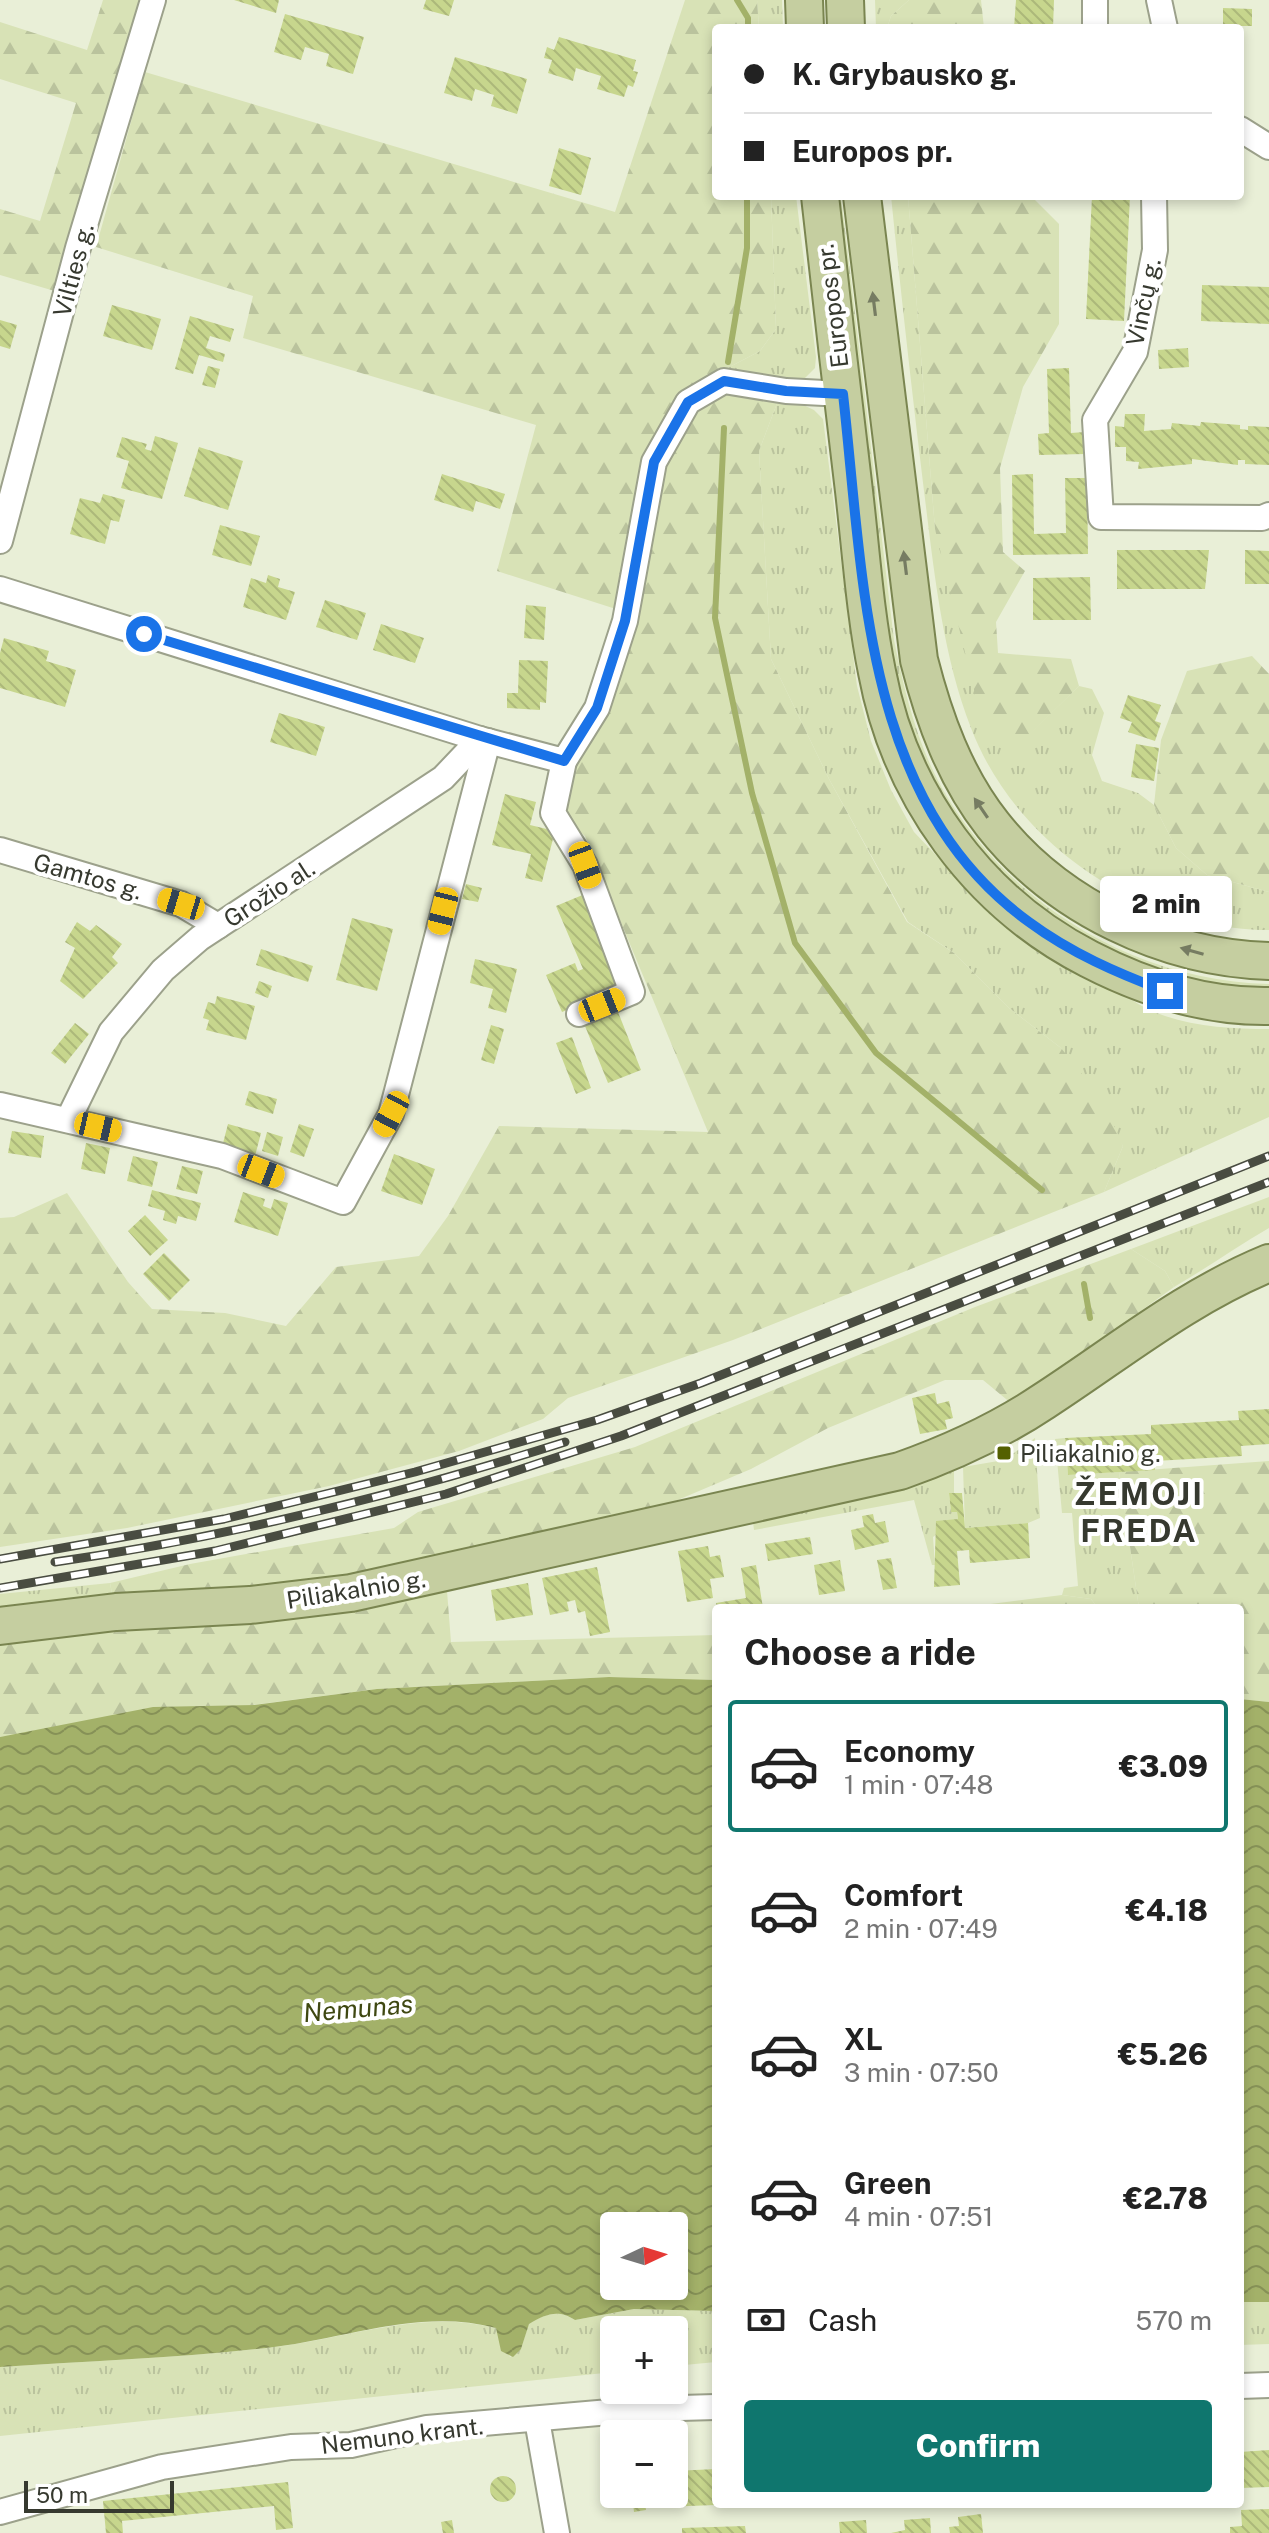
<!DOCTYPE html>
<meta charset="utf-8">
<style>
:root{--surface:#fff;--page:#f6f6f6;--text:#222;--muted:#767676;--line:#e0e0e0;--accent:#0f766e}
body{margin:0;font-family:"Public Sans",sans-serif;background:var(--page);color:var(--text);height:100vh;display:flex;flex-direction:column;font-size:30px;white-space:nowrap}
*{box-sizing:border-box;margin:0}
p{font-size:26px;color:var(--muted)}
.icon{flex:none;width:44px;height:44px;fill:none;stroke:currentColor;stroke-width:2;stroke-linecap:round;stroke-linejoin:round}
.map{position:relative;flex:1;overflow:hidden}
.sheet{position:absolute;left:712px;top:1604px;width:532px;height:904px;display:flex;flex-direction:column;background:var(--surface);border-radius:8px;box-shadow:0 4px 12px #0003}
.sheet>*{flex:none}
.guide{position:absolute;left:712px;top:24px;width:532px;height:176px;border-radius:8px;box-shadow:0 4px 12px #0003;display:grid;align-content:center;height:176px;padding:0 32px;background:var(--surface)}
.needle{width:52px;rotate:86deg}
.buttons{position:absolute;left:600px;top:2212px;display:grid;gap:16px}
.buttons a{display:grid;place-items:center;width:88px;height:88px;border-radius:8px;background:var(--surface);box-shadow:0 4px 12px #0003;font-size:40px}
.scale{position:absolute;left:24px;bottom:20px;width:150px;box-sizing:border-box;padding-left:8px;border:4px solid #36392f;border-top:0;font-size:22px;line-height:28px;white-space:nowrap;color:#36392f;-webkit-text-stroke:6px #fff;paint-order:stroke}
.end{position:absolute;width:36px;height:36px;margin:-18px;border:10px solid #1a73e8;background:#fff;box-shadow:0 0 0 4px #fff}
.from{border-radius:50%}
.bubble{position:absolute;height:56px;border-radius:8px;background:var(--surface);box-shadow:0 4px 12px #0003;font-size:26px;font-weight:800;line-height:56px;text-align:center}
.car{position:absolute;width:24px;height:48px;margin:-24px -12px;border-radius:10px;box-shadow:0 0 6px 2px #0007;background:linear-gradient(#f5c518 24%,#345 0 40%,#f5c518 0 76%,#345 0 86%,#f5c518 0)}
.guide b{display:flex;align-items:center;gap:28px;height:76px;font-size:30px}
.guide b+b{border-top:2px solid var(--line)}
.guide i{width:20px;height:20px;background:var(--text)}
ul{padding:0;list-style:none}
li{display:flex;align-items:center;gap:24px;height:132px;margin:0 16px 12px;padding:0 16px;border:4px solid transparent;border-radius:8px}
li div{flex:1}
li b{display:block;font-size:30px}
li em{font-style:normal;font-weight:800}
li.current{border-color:var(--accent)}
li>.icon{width:72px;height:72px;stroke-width:1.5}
h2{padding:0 32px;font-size:36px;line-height:96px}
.pay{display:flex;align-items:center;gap:20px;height:88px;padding:0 32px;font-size:30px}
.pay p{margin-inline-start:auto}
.action{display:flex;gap:16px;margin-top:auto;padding:16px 32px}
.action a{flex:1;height:92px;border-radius:8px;background:var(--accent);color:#fff;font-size:32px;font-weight:800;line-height:92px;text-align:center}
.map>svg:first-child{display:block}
</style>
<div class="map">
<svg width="1269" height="2533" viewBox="0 0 1269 2533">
<defs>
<pattern id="grass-tufts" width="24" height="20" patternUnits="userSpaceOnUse" patternTransform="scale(2)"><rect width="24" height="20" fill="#d8e2b6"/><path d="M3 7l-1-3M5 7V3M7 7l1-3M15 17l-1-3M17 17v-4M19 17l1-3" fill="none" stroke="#bac39d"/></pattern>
<pattern id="forest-firs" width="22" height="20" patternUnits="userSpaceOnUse" patternTransform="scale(2)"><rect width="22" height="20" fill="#d8e2b6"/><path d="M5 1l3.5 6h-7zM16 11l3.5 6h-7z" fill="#bac39d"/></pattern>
<pattern id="water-waves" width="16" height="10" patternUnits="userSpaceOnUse" patternTransform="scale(2)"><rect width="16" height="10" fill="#a3b169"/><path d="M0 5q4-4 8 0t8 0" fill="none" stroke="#869157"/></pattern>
<pattern id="building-back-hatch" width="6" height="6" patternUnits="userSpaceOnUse" patternTransform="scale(2)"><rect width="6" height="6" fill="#c7d68d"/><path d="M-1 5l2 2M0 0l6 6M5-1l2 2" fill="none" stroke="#acb87a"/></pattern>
</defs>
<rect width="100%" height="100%" fill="#e9efd7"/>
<g fill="url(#grass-tufts)">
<path d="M757,0H782L783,28H759Z"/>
<path d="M875,0H909L891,16L887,28H876Z"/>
<path d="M771,196H796L816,357L815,368L798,385L722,371L760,351L776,329Z"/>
<path d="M834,196H841L894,640C905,695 919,752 949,800C1017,910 1140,981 1269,984V992L1192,983L1128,961L1047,918L961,834L918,754L893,674Z"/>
<path d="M891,196H908L935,529L1019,744L1079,686L1092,689L1104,713L1092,755L1102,781L1138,793L1154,805L1176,848L1207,875L1269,892V930C1144,930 1016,846 971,728C942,653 934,570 924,491C912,393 901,294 891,196Z"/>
<path d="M786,397L814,410L823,419L857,686L871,741L891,790L914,832L973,894L1120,991C1160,1025 1218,1029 1269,1029V1117L1104,1192L1123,1146L1061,1048L1009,1008L954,953L908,922L829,779L771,659L759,451L779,398Z"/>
<path d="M1269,1197V1228C1236,1247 1207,1268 1174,1287L1165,1271L1131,1249Z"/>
<path d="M1035,1438L1040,1518L1028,1523L965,1528L963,1467L1004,1460Z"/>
<path d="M1065,1438L1068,1475L1119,1472L1139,1608H1098L1091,1599L1062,1595L1064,1588L1078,1586L1072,1513H1062L1055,1439Z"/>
<path d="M954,1468V1493L949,1494L951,1512H957L958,1519L933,1537L935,1565H932L914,1500L754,1530L753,1522Z"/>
<path d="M110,1583L114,1604L0,1617V1594Z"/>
<path d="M1240,2302H1269V2344L1240,2345Z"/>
<path d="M634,2309L716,2311V2362L674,2366V2330H614V2372L0,2436V2367C91,2361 183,2358 274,2347C348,2338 422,2309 496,2328L510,2357L521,2349L529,2323C546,2314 558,2309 575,2320Z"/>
</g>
<g fill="url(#forest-firs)">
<path d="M103,0H143L58,292L0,275V209L40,221L76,103L0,79V22L87,50Z"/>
<path d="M685,0H757L759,28H716V196H771L776,329L760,351L722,371L685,398L619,610L497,571L536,425L243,338L253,296L96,247L145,72L615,212Z"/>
<path d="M909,0H981L984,28H887L891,16Z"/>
<path d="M908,196H1031L1059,224V324L1023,387L1000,468L1003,552L1025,571L996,622L998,653L1071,659L1079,686L1019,745L978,706L935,529Z"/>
<path d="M737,391L779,398L759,451L771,659L829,779L907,922L954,953L1009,1008L1061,1048L1103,1100L1123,1146L1104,1192L733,1340L568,1398L543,1419L459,1451L329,1486L127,1528L0,1547V1218L14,1217L67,1193L128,1282L152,1309L225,1313L286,1326L336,1267L419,1256L448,1216L499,1126L708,1132L585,836L558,812L574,763L589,744L629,622L661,468L693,416L711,400Z"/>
<path d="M1252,656L1269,674V892L1207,875L1176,848L1154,805L1161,740L1187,671Z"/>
<path d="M1131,1249L1165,1271L1174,1287L1012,1404L983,1380H945L828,1428L751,1469L673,1502L639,1522L446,1568L114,1604L110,1583L190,1564L394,1528L418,1512L635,1447L975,1307Z"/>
<path d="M1269,1461V1702L1240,1699V1608H1139L1119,1472Z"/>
<path d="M447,1591L451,1642L716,1635V1680L608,1677L377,1689L0,1737V1640L385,1603Z"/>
<path d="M1062,1595L1091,1599L1098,1608H959Z"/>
</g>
<g fill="url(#water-waves)" fill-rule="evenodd">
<path d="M609,1677L716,1680V2311L634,2309L575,2320C558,2309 546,2314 529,2324L521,2349L513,2357L501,2351L496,2328C422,2308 348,2338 274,2347C183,2358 91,2361 0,2367V1737L153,1707L254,1705L377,1689ZM614,2226H674V2286H614Z"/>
<path d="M1240,1699L1269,1702V2302H1240Z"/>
</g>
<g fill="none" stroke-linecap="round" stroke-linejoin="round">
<g stroke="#a3b169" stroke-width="6">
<path d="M737,0L748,18V28"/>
<path d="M728,362L747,248V196"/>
<path d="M724,428L715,618L752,793L795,943L876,1053L1042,1190"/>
<path d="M1084,1284L1090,1318"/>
</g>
</g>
<g fill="url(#building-back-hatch)">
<path d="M234,0H279L276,13Z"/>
<path d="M426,0H454L449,16L423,9Z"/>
<path d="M1016,0H1054L1053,28H1014Z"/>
<path d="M1223,8L1252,9V26H1223Z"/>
<path d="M285,14L364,37L353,74L326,66L329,54L305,47L301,60L274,52Z"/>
<path d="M559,37L636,60L633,71L638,72L633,87L628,85L624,97L597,89L601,76L576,68L573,81L548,73L552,60L544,58L547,47L554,50Z"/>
<path d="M455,57L527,79L517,114L491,106L494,95L475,89L472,101L444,93Z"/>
<path d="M559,148L591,158L581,195L549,186Z"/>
<path d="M1092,196H1130L1124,321L1086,319Z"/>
<path d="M1202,285L1269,287V324L1201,321Z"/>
<path d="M112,305L161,319L152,350L103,336Z"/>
<path d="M190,316L234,329L230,342L210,336L206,348L225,354L223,362L199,355L193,374L175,369Z"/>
<path d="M0,320L17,325L10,349L0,346Z"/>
<path d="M1188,348L1189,367L1159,369L1158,350Z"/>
<path d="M208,366L220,369L215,388L202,385Z"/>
<path d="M1069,368L1071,433L1085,432V454L1039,455L1038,434L1049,433L1047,369Z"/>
<path d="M1125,414H1145L1144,431L1171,429L1172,423L1200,426L1201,422L1240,425V429L1248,430V426L1269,427V465L1245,464V460H1238V465L1192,459V464L1138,469L1139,462L1126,461V447H1115V426L1124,427Z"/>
<path d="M155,436L178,443L162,499L121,488L129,461L116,457L122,437L147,444L145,449L151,451Z"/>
<path d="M199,447L243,461L228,510L184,496Z"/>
<path d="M442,474L505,494L500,509L476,501L473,512L434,500Z"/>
<path d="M1033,474L1034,534L1066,533L1065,478H1087L1088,554L1013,555L1012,475Z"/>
<path d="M103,494L125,500L119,522L111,520L105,544L70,534L80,498L100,503Z"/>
<path d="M220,525L260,536L251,566L212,555Z"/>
<path d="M1117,550H1209L1205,589H1117Z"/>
<path d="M1245,550L1269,551V584H1245Z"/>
<path d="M268,575L280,579L278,587L295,592L286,620L243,607L251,578L266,583Z"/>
<path d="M1090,577L1091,620H1033V578Z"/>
<path d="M325,600L366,613L357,640L316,627Z"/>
<path d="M526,605L546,607L544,640L524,638Z"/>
<path d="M381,624L424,638L415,663L373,650Z"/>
<path d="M4,638L49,651L46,661L76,670L65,707L0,688V653Z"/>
<path d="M519,660L548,661L546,703L540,702V710L507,708V693H518Z"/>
<path d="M1128,695L1161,705L1155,721L1161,723L1155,741L1128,732L1132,722L1120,718Z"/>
<path d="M279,713L325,727L316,756L270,742Z"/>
<path d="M1136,744L1159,748L1154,781L1131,777Z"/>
<path d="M505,794L536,802L530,825L555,831L542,882L525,878L531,854L492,845Z"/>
<path d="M466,884L482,888L478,902L462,899Z"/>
<path d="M585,894L624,987L562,1012L546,975L575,963L578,971L583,969L556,906Z"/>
<path d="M352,918L393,929L377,991L336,980Z"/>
<path d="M77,922L90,931L96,925L122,944L112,957L118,963L83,999L60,981L75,948L65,942Z"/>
<path d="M261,949L313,966L308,982L256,965Z"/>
<path d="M475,959L517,969L506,1013L488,1008L493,989L470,983Z"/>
<path d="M259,981L272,986L268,998L255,993Z"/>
<path d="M217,996L255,1006L246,1040L206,1030L209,1020L203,1018L208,1002L215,1004Z"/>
<path d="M616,1007L641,1070L608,1083L583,1021Z"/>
<path d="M75,1023L89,1034L65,1064L51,1053Z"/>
<path d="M491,1025L504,1029L494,1064L481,1060Z"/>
<path d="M572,1037L591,1088L576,1094L556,1043Z"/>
<path d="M249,1091L277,1099L273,1114L245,1105Z"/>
<path d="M228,1124L261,1133L255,1156L222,1147Z"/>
<path d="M299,1124L314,1129L304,1157L290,1152Z"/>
<path d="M12,1131L44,1136L41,1158L8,1153Z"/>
<path d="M267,1132L283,1137L278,1156L262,1151Z"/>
<path d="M86,1143L110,1148L105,1174L81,1169Z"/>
<path d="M394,1154L435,1169L422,1205L381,1191Z"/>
<path d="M133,1156L158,1162L152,1187L127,1181Z"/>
<path d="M182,1166L203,1171L197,1194L176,1189Z"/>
<path d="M152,1190L201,1203L196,1221L178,1216L176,1224L163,1220L165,1211L148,1206Z"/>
<path d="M243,1192L265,1199L263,1206L271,1209L274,1199L288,1203L278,1236L234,1222Z"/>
<path d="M145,1215L168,1240L150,1256L128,1231Z"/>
<path d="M164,1253L190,1280L169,1301L143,1274Z"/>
<path d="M935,1393L937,1404L949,1401L953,1418L945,1420L947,1429L920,1434L912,1398Z"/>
<path d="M1269,1409V1444L1241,1446L1242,1456L1155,1461V1470L1068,1475L1065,1438L1151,1434V1425L1239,1420L1238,1411Z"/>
<path d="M949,1493H962L965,1528L1028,1523L1030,1558L970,1563L969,1550L957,1551L960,1585L934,1587L936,1521L958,1519L957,1512H951Z"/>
<path d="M873,1514L875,1523L885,1521L889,1542L855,1550L851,1530L864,1527L862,1516Z"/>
<path d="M810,1537L813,1554L768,1561L765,1544Z"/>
<path d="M708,1546L710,1557L720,1555L724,1577L710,1579L713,1598L687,1602L678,1551Z"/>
<path d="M891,1558L897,1588L883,1590L877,1560Z"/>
<path d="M840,1560L845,1591L819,1595L814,1565Z"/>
<path d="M756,1565L763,1608H717L716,1603L746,1598L741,1568Z"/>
<path d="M597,1567L610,1632L590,1636L585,1611L578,1613L575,1600L567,1602L569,1611L550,1615L542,1578Z"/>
<path d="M528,1583L533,1615L496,1621L491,1590Z"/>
<path d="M1269,2450V2487L1240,2488V2452Z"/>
<path d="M716,2469V2505L662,2507V2494H674V2471Z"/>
<circle cx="503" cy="2489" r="13"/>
<path d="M288,2482L293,2528L276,2530L274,2506L122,2521L123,2533H106L103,2501Z"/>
<path d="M632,2494H644L646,2510L634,2512Z"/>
<path d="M1269,2509V2533H1230V2527L1242,2526L1241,2510Z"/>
<path d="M981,2514L983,2533H950L949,2527L959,2526L958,2517Z"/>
<path d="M930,2518L931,2533H891L905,2530L904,2520Z"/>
<path d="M452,2520L454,2533H443L441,2522Z"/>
<path d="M866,2520L867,2533H840L839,2522Z"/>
<path d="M745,2526L746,2533H682V2528Z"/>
</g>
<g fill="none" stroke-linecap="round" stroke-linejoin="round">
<g stroke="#9ca18b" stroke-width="28">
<g id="minor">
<path d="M1159,0L1165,28"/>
<path d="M1095,28V0"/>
<path d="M1240,129L1269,147"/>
<path d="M1154,196L1155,250L1135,352L1095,420L1101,517L1262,518L1269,515"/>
<path d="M0,541L78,248L153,0"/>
<path d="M0,589L480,739L564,761L597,708L625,621L654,462L688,402L724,381L786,391L843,394"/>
<path d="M564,761L553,813L585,865L632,992L579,1014"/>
<path d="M0,850L181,904L218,926"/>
<path d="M0,1105L222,1156L343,1202L391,1114L488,741"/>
<path d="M68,1120L111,1032L163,970L200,938L443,778L480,739"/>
<path d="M1240,2386L1269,2385"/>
<path d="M537,2420L557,2533"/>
<path d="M0,2512L162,2467L291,2447L351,2445L427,2428L644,2409L716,2407"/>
</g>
</g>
<g stroke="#7a8550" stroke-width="40">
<g id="primary">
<path d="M804,0L805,28"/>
<path d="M845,0L846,28"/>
<path d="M820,196C831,294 842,393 854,491C861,551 865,613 877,672C900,795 978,902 1089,959C1145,988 1206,1007 1269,1006"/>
<path d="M862,196L919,660C934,719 955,777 993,825C1058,907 1165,958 1269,961"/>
<path d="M0,1626L116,1612L250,1605L351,1593L900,1471C951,1453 999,1431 1044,1401C1118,1353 1186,1297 1269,1263"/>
</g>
</g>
<use href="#minor" stroke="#fff" stroke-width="24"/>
<use href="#primary" stroke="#c5cea0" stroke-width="36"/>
<g stroke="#494c41" stroke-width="9">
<g id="rail">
<path d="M0,1559L224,1519L415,1472L597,1420L701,1383L1269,1156"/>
<path d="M55,1562C229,1537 398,1495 565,1442"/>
<path d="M0,1588L215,1551L446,1494L621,1436L1269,1182"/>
</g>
</g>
<use href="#rail" stroke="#fff" stroke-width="6" stroke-dasharray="18" stroke-linecap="butt"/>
</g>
<defs><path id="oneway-solid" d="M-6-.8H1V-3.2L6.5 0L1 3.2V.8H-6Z" transform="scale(2)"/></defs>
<g fill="#767c62">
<use href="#oneway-solid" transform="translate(874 304) rotate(-97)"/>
<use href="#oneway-solid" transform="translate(905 563) rotate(-97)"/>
<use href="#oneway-solid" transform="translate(981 808) rotate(-124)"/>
<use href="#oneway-solid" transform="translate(1192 951) rotate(-164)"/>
</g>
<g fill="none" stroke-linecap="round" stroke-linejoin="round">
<path stroke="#1a73e8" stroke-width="10" d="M144,634L564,761L597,708L625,621L654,462L688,402L724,381L786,391L843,394C864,579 862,801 1029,922C1071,953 1117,973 1165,991"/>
</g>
<rect fill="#546000" stroke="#fff" stroke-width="3" x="996" y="1445" width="16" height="16" rx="4"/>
<g text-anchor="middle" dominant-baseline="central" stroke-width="8" stroke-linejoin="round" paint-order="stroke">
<g font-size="24" fill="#36392f" stroke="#fff">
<text transform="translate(73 270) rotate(-75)">Vilties g.</text>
<text transform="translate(1143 302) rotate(-78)">Vinčų g.</text>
<text transform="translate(832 306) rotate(-97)">Europos pr.</text>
<text transform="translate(88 876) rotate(16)">Gamtos g.</text>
<text transform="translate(269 893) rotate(-33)">Grožio al.</text>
<text transform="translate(356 1589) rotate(-9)">Piliakalnio g.</text>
<text transform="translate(402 2435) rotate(-7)">Nemuno krant.</text>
</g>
<g font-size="24" fill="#36392f" stroke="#fff" text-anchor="start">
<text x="1020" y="1453">Piliakalnio g.</text>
</g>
<g font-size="26" font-style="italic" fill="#3f4812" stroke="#fff">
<text transform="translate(358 2008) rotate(-5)">Nemunas</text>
</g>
<g font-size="32" font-weight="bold" letter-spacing="2" fill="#36392f" stroke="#fff">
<text x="1139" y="1493">ŽEMOJI<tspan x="1139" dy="37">FREDA</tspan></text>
</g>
</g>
</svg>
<div class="buttons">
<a><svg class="needle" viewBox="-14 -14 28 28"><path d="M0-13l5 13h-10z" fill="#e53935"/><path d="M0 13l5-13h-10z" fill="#767676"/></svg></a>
<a>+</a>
<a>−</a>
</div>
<div class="scale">50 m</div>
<i class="end from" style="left:144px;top:634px"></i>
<i class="end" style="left:1165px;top:991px"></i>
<div class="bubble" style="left:1100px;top:876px;width:132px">2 min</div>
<i class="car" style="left:585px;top:865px;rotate:160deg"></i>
<i class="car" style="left:181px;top:904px;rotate:287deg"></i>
<i class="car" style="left:443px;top:911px;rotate:194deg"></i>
<i class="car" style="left:602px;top:1005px;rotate:68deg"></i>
<i class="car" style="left:391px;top:1114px;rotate:208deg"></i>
<i class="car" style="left:98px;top:1127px;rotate:103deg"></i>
<i class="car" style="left:261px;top:1171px;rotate:111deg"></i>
<div class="guide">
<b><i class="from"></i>K. Grybausko g.</b>
<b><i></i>Europos pr.</b>
</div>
<section class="sheet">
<h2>Choose a ride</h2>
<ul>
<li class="current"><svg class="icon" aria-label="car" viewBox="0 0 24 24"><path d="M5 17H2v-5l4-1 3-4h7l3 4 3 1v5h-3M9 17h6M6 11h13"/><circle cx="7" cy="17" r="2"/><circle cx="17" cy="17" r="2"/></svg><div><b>Economy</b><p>1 min · 07:48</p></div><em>€3.09</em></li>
<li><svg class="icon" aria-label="car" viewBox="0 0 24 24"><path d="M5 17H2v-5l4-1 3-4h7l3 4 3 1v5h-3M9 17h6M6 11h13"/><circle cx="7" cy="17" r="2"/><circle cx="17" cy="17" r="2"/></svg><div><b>Comfort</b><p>2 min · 07:49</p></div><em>€4.18</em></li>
<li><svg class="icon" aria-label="car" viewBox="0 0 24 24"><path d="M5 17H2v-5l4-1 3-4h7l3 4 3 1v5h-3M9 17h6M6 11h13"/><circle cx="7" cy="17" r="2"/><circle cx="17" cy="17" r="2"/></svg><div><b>XL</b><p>3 min · 07:50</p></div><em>€5.26</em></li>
<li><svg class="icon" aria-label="car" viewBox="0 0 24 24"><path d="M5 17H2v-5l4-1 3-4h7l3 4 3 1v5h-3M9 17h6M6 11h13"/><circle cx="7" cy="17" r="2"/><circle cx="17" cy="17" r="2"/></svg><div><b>Green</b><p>4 min · 07:51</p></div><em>€2.78</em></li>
</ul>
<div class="pay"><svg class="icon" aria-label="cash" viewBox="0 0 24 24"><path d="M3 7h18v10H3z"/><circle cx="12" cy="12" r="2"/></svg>Cash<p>570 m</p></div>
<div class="action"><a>Confirm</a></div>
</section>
</div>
